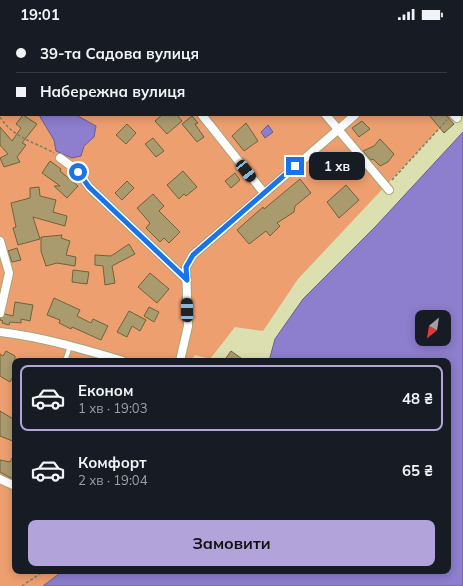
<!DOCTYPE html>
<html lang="uk">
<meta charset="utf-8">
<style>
:root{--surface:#171b24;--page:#242831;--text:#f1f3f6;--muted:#9ea1a6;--line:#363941;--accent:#b2a4db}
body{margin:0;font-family:Mulish,sans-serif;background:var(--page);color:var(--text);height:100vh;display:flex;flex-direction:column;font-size:15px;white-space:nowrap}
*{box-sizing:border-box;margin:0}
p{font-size:13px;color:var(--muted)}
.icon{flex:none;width:22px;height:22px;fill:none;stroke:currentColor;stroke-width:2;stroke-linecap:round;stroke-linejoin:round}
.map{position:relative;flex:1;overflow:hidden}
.panel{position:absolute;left:12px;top:330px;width:439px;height:216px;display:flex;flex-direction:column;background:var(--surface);border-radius:8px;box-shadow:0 2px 10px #0003}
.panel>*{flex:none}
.banner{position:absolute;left:0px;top:0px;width:463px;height:88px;box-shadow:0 2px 10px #0003;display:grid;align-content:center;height:88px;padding:0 16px;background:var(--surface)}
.needle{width:26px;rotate:210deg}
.buttons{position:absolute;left:415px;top:282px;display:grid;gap:8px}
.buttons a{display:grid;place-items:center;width:36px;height:36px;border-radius:8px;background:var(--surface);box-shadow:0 2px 10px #0003;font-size:20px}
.end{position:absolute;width:18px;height:18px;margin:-9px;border:5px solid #1a73e8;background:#fff;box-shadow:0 0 0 2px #fff}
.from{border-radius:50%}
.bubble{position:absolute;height:28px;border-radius:8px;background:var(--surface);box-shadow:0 2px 10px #0003;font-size:13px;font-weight:700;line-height:28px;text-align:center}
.car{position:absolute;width:12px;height:24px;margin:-12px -6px;border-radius:5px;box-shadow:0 0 3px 1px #0007;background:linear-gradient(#222 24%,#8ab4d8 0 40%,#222 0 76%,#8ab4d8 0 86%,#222 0)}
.banner b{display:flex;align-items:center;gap:14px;height:38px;font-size:15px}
.banner b+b{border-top:1px solid var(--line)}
.banner i{width:10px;height:10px;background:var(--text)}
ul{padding:7px 0 0;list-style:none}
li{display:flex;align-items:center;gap:12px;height:66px;margin:0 8px 6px;padding:0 8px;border:2px solid transparent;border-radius:8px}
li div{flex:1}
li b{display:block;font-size:15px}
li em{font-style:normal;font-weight:700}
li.current{border-color:var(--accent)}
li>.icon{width:36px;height:36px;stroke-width:1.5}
.action{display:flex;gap:8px;margin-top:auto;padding:8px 16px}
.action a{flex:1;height:46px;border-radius:8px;background:var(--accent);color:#111;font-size:16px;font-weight:700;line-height:46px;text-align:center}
.status{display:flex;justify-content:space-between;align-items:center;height:28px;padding:0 20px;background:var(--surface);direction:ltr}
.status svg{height:11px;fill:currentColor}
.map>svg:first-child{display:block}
</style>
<div class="status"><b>19:01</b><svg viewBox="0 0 49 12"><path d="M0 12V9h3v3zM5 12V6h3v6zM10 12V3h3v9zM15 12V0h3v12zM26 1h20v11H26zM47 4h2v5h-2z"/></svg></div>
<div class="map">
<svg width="463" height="558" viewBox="0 0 463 558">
<rect width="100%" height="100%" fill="#dcdfb0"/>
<path fill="#ee9f70" d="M0,0H463L462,77V1H1V87H452L298,251L263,303L235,299L210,331L195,327L190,333H15V543H63L43,558H0Z"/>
<g fill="#8d7ece" stroke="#685e91" fill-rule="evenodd">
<path d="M39,87H76L96,98L94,109L84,118L81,128L72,130L56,123L54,112Z"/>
<path d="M268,97L273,104L265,110L261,104Z"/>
<path d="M463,104V558H43L63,543H448V333H269L275,311L303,271L376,198ZM422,289H444V311H422Z"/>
</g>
<g fill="#aa9b6f" stroke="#716238">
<path d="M23,87L37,96L22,115L26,117L17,129L20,134L4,139L0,130L8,126L0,117V99L12,113L21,100L16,96Z"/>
<path d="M162,87H177L182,93L167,106L155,93Z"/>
<path d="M429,87H446L454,96L444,105Z"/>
<path d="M192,88L198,95L195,96L204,109L197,114L182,96Z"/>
<path d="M362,93L370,101L359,109L352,100Z"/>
<path d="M246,95L258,113L244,123L232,108Z"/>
<path d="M127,96L136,105L126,116L116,107Z"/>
<path d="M153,110L164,123L156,129L145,116Z"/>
<path d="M380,111L394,126L388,134L380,138L373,131L371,132L363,123L374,118Z"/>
<path d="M50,133L61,141L60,143L78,158L67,170L54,158H60L42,145Z"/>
<path d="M183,143L197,159L186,168L184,166L179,171L167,157Z"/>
<path d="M235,145L240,152L231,160L225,153Z"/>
<path d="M300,151L311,165L295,178L294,184L277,195L280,198L270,208L266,203L249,216L237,202L263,179L264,181Z"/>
<path d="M127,153L134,160L122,172L115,165Z"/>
<path d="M346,157L359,172L339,190L327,174Z"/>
<path d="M39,159L40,168L56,172L53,184L67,188L65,198L33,189L40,211L18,217L13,200L16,199L11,175L30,170V160Z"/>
<path d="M153,166L164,178L159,183L180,204L169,215L164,210L160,214L146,200L150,195L137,180Z"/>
<path d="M62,207L61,210L70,213L66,227L76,229L75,238L57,235L46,238L41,223V209Z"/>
<path d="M129,216L135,226L112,238L115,255L105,257L103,238L95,237V227L111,228Z"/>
<path d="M17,220L21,232L12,234L8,223Z"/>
<path d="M73,242L89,244L87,256L72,254Z"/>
<path d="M150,245L169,261L157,275L138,259Z"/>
<path d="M54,270L80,282L77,288L91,295L93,291L108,298L101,312L72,299L71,301L59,295L60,292L47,287Z"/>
<path d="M15,274L33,277L30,293L21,291V295L10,294L9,297L2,295L3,293L0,292V290L5,286L13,288Z"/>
<path d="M149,279L159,284L154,294L144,288Z"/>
<path d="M129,283L146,292L140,303L132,298L127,309L117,304Z"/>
<path d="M6,323L15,328V345L10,354L0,348V326L3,328Z"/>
<path d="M231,323L245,333H224Z"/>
<path d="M0,383L15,392V414L0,408Z"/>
<path d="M15,425V452L0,444V432L10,434Z"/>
</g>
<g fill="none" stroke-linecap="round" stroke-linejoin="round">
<g stroke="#a2a578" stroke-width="6">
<path id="service" d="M65,333L70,318"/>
</g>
<g stroke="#a2a578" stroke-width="10">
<g id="minor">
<path d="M133,0L134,1"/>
<path d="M259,0V1"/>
<path d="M381,0V1"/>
<path d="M202,87L264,165"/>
<path d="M326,87L389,162"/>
<path d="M454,87L457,90"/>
<path d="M60,130L78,143L89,159L187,252"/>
<path d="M0,213L9,245L0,285"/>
<path d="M0,304C42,309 83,321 123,333"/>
<path d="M180,333L188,298L186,239L193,227L355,87"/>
<path d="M0,451L15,458"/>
</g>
</g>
<g stroke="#7e7f5f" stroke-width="1.5" stroke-dasharray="3 2" stroke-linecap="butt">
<path d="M0,89C13,110 35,114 54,125"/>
<path d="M392,152L447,92"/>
<path d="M22,558L44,543"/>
</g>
<use href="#service" stroke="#fff" stroke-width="4"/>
<use href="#minor" stroke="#fff" stroke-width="8"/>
</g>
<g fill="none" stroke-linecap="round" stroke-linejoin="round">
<path stroke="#1a73e8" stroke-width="5" d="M78,144L89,159L187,252L186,239L193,227L295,138"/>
</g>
</svg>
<div class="buttons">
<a><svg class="needle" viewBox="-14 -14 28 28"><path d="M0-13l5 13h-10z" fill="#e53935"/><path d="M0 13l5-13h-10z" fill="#9ea1a6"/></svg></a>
</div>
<i class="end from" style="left:78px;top:144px"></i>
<i class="end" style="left:295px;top:138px"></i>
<div class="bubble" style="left:309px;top:124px;width:56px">1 хв</div>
<i class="car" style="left:246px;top:143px;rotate:142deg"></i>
<i class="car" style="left:187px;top:282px;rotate:359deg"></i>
<div class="banner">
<b><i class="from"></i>39-та Садова вулиця</b>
<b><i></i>Набережна вулиця</b>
</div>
<section class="panel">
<ul>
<li class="current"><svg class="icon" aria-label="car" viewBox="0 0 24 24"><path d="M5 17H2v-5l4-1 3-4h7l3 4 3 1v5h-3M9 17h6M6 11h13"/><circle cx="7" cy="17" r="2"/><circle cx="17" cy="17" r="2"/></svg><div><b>Економ</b><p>1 хв · 19:03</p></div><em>48 ₴</em></li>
<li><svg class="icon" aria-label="car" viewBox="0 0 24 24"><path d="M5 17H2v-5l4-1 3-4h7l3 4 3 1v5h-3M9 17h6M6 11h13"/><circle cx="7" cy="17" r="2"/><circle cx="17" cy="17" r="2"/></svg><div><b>Комфорт</b><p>2 хв · 19:04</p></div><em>65 ₴</em></li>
</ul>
<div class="action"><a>Замовити</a></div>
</section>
</div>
